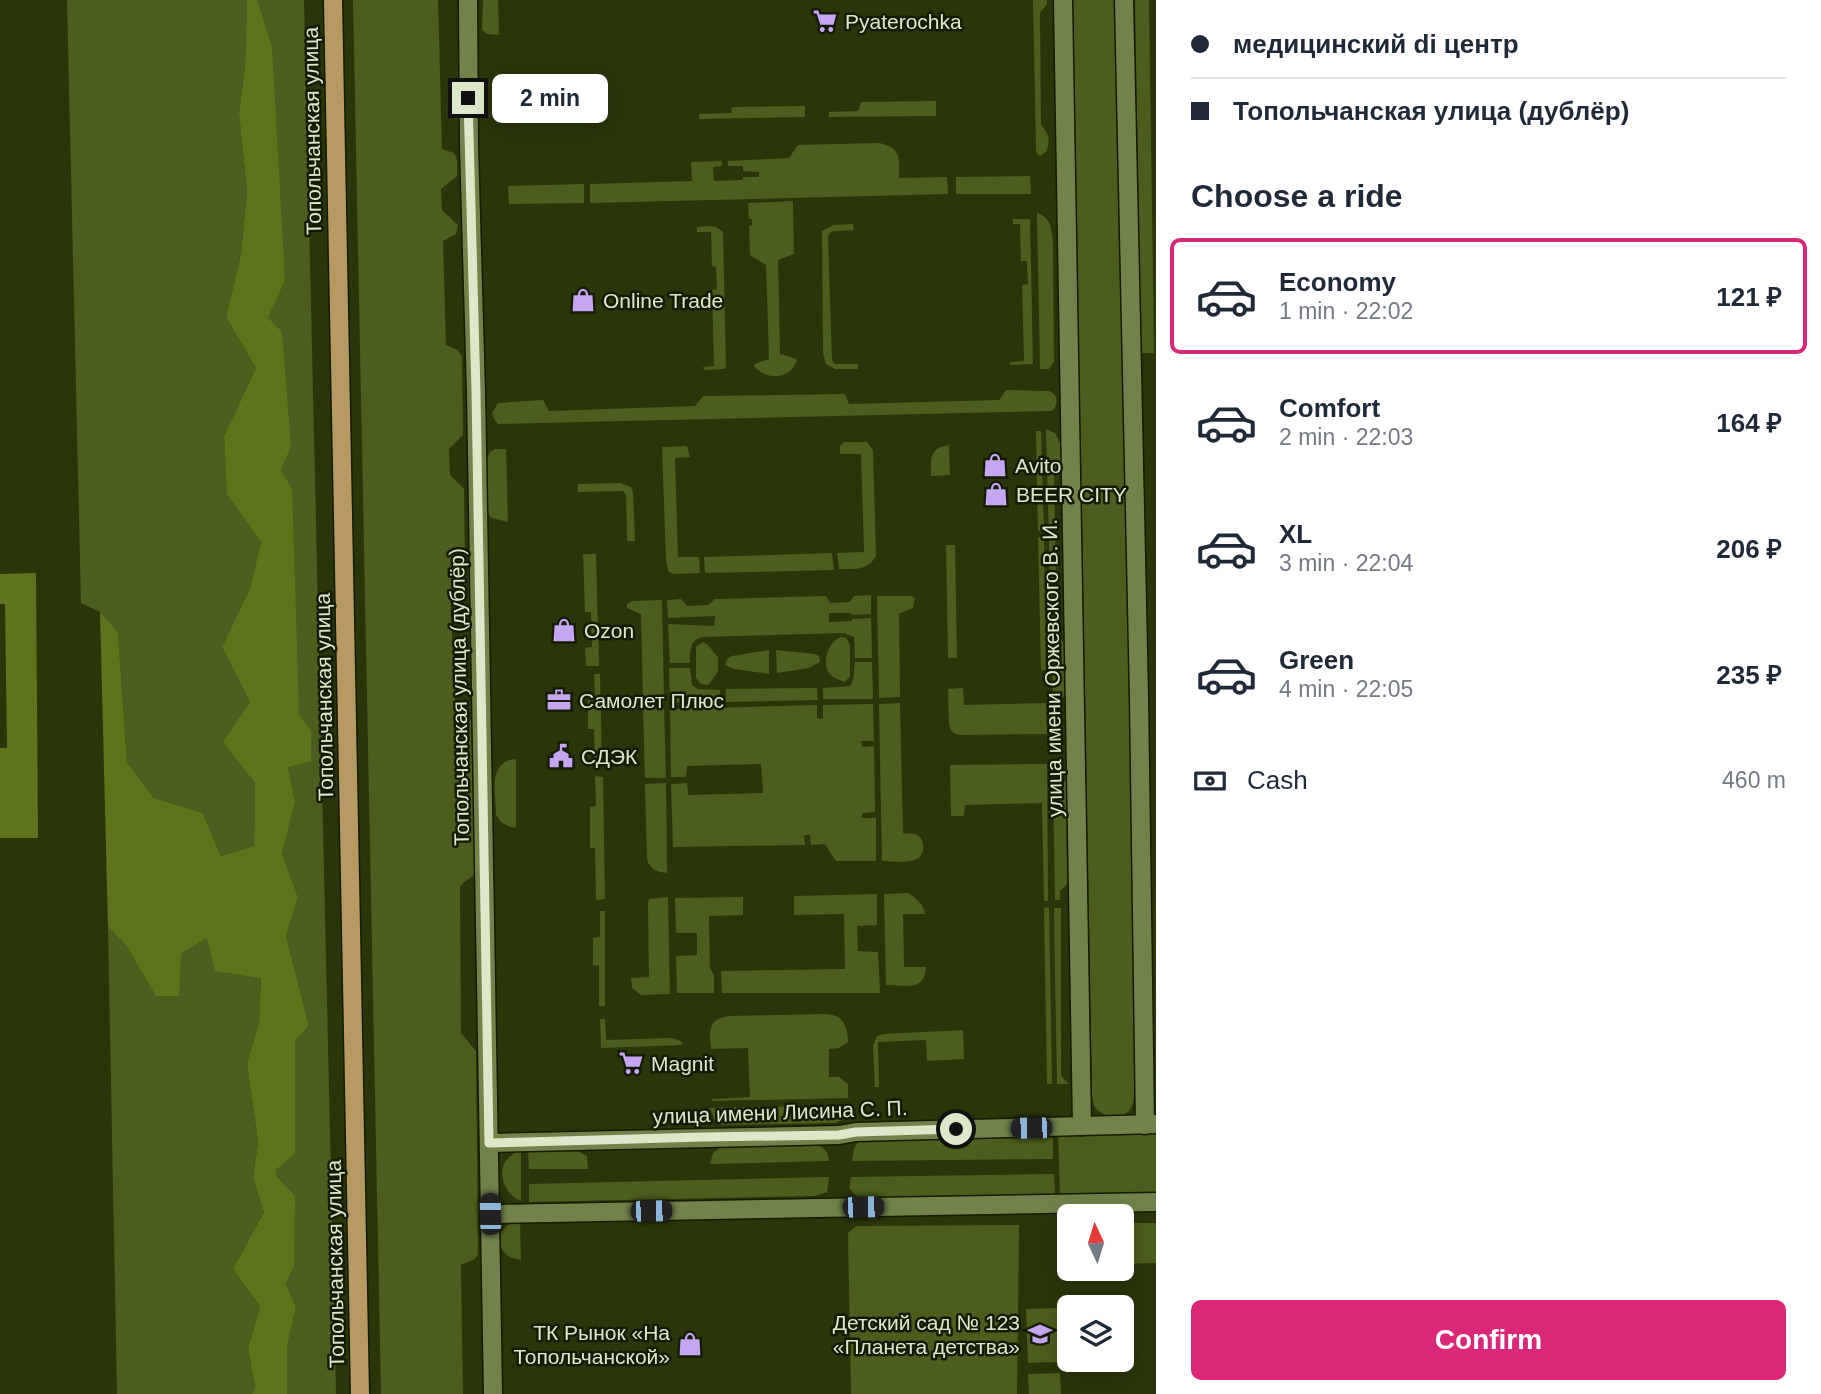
<!DOCTYPE html>
<meta charset="utf-8">
<style>
:root{--surface:#fff;--page:#f2f2f3;--text:#1f2937;--muted:#747a83;--line:#e0e1e3;--accent:#db2777}
body{margin:0;font-family:Arial,sans-serif;background:var(--page);color:var(--text);height:100vh;display:flex;flex-direction:column;font-size:26px;white-space:nowrap}
*{box-sizing:border-box;margin:0}
p{font-size:23px;color:var(--muted)}
.icon{flex:none;width:38px;height:38px;fill:none;stroke:currentColor;stroke-width:2;stroke-linecap:round;stroke-linejoin:round}
.map{position:relative;flex:1;overflow:hidden}
.drawer{display:flex;flex-direction:column;background:var(--surface);width:665px}
.drawer>*{flex:none}
.hud{display:grid;align-content:center;height:154px;padding:0 35px;background:var(--surface)}
.needle{width:46px;rotate:356deg}
.tools{position:absolute;left:1057px;top:1204px;display:grid;gap:14px}
.tools a{display:grid;place-items:center;width:77px;height:77px;border-radius:10px;background:var(--surface);box-shadow:0 4px 18px #0003;font-size:35px}
.end{position:absolute;width:32px;height:32px;margin:-16px;border:9px solid #dde8ca;background:#111;box-shadow:0 0 0 4px #111}
.from{border-radius:50%}
.bubble{position:absolute;height:49px;border-radius:10px;background:var(--surface);box-shadow:0 4px 18px #0003;font-size:23px;font-weight:600;line-height:49px;text-align:center}
.car{position:absolute;width:21px;height:42px;margin:-21px -10px;border-radius:9px;box-shadow:0 0 5px 2px #0007;background:linear-gradient(#222 24%,#8ab4d8 0 40%,#222 0 76%,#8ab4d8 0 86%,#222 0)}
.hud b{display:flex;align-items:center;gap:24px;height:66px;font-size:26px}
.hud b+b{border-top:2px solid var(--line)}
.hud i{width:18px;height:18px;background:var(--text)}
ul{padding:0;list-style:none}
li{display:flex;align-items:center;gap:21px;height:116px;margin:0 14px 10px;padding:0 21px;border:4px solid transparent;border-radius:10px}
li div{flex:1}
li b{display:block;font-size:26px}
li em{font-style:normal;font-weight:600}
li.on{border-color:var(--accent)}
li>.icon{width:63px;height:63px;stroke-width:1.5}
h2{padding:0 35px;font-size:32px;line-height:84px}
.pay{display:flex;align-items:center;gap:18px;height:77px;padding:0 35px;font-size:26px}
.pay p{margin-inline-start:auto}
.cta{display:flex;gap:14px;margin-top:auto;padding:14px 35px}
.cta a{flex:1;height:80px;border-radius:10px;background:var(--accent);color:#fff;font-size:28px;font-weight:600;line-height:80px;text-align:center}
main{display:flex;flex:1;min-height:0}
.map>svg:first-child{display:block}
</style>
<main>
<div class="map">
<svg width="1156" height="1394" viewBox="0 0 1156 1394">
<rect width="100%" height="100%" fill="#2a350a"/>
<g fill="#4c5e1d">
<path d="M67,0H247L245,66L239,114L247,191L241,254L226,317L256,368L224,436L228,494L261,542L250,588L222,647L250,702L224,742L255,783L254,846L221,856L203,813L154,798L127,762L118,632L100,612L81,603Z"/>
<path d="M257,0H304L336,1394H287V1347L296,1307L286,1284L294,1266L276,1170L295,1152V1041L309,1026L286,936L298,897L282,854L295,802L288,767L311,730L299,714L281,470L291,447L268,318L285,281Z"/>
<path d="M353,0H438L442,149L454,153L457,160V176L441,189L442,210L458,225L456,234L443,241L446,345L458,350L462,357L463,435L449,449L450,475L464,489L465,577L460,588L450,591L455,699L471,721L475,873C471,879 464,880 460,887L461,1033L476,1051L478,1254L475,1259L461,1265L463,1394H381Z"/>
<path d="M483,0H498L499,35L487,34L482,30Z"/>
<path d="M1033,0H1047V4L1040,13L1041,125C1049,134 1051,140 1046,152L1040,156L1037,154L1036,149Z"/>
<path d="M1073,0H1118L1135,1093C1134,1098 1133,1105 1130,1110C1121,1120 1100,1118 1094,1105C1093,1103 1092,1096 1092,1094Z"/>
<path d="M1135,0H1149L1154,353H1141Z"/>
<path d="M936,101V116L829,117V112L858,111L861,102Z"/>
<path d="M805,106V117L699,119V114L731,113L732,107Z"/>
<path d="M879,143C902,148 899,159 899,178L947,177L948,194L590,203V184L692,181L691,162L722,161V166L713,167L714,181L743,180V177H759V172L743,171V166H728V161L789,158L798,145Z"/>
<path d="M1030,176L1031,194H956V177Z"/>
<path d="M584,184V203L509,204L508,186Z"/>
<path d="M793,201L794,254L778,260L780,354L797,359C792,379 767,382 754,366L755,364L769,359L766,265L750,255L749,226L752,225V219H749L748,203Z"/>
<path d="M1037,213C1051,218 1051,227 1053,240L1054,362L1049,369H1040Z"/>
<path d="M1013,219H1030L1033,364L1010,365V362L1024,361L1022,285L1028,284L1027,261H1021L1020,224H1013Z"/>
<path d="M853,224L854,230L834,231L830,233L828,237L832,360L835,364H858V369H835L826,364L823,353L822,231L833,225Z"/>
<path d="M711,226L716,227L723,232L726,367L724,369L704,370L703,367L714,366L712,290L717,289L716,267L712,266L711,232H697V227Z"/>
<path d="M1006,390L1049,391C1058,395 1058,401 1054,410L1050,411L498,424L494,419L492,413L498,403L543,400L549,411L695,406L703,396L845,394L849,404L999,400Z"/>
<path d="M1046,429L1055,433L1061,445V465L1054,475L1057,633L1066,646V697H1053Z"/>
<path d="M1036,431H1041L1044,531H1038Z"/>
<path d="M844,442H867L873,450L876,556C868,571 854,569 839,569L837,553L864,552L861,454H840V446Z"/>
<path d="M949,445L950,475L931,476C931,458 929,448 949,445Z"/>
<path d="M687,446L690,457L675,458L678,557H699L700,573L673,574L668,571L666,560L662,447Z"/>
<path d="M495,449H506L508,522L492,518L488,514L487,458L490,452Z"/>
<path d="M620,483L631,487L633,492L635,541H627L626,494L623,491L578,492V484Z"/>
<path d="M1038,537H1044L1046,670H1041Z"/>
<path d="M946,545H955L957,658H948Z"/>
<path d="M832,553L834,570L705,573L704,557Z"/>
<path d="M583,554H596L599,666H586L585,648L592,647L591,612H585Z"/>
<path d="M871,595V614L852,615L851,613H829V622L852,621V619L871,618L872,658H855L854,637L844,633L703,637C690,639 690,651 690,663H670L668,624L714,626L715,616L668,618L667,600L681,599L687,606L708,605L715,599L826,596L830,603L850,602L854,596Z"/>
<path d="M877,596H912L915,598L913,608L899,614L900,697L879,698Z"/>
<path d="M662,600L664,703L643,704L641,614L627,608V604L633,601Z"/>
<path d="M841,637L846,638L850,645V676L845,682C839,680 833,678 829,673C821,661 829,641 841,637Z"/>
<path d="M703,642L707,644L718,657V672L708,685L701,684L696,678V647Z"/>
<path d="M769,650V674L734,669L727,666L725,664L728,658L732,656Z"/>
<path d="M776,650L814,654L819,656L820,662L809,668L777,673Z"/>
<path d="M855,662H872L873,699H823V688L850,686L853,681Z"/>
<path d="M669,668H690L692,685L698,689L720,690L721,702L670,703Z"/>
<path d="M594,674H600L602,762H595L594,729H588V700L595,699Z"/>
<path d="M817,688L818,700L726,702V689Z"/>
<path d="M963,688L964,705L1046,703L1047,734L959,735C953,733 950,731 949,724L948,689Z"/>
<path d="M900,703L903,833C907,834 911,833 915,834C925,837 926,853 918,858C910,864 892,861 882,861L879,704Z"/>
<path d="M873,704L874,741H861L862,747L874,746L875,812L862,813V818H876V861H836L825,844L811,845L810,835H804L805,845L673,847L671,784L687,783L688,795L763,793L761,764L687,766L686,777H671L670,709L817,705V718L823,719V705Z"/>
<path d="M664,708L666,778H645L643,709Z"/>
<path d="M516,759V828C507,827 501,823 496,815C496,793 487,761 516,759Z"/>
<path d="M1047,764L1048,901H1044L1042,803L965,805L964,816H951L950,765Z"/>
<path d="M595,776L603,777L605,899L596,900L595,848H590V807L596,806Z"/>
<path d="M1053,781H1066L1067,884L1060,891V900H1055Z"/>
<path d="M666,783L667,873C657,872 651,870 647,860L645,784Z"/>
<path d="M908,893C917,899 923,903 925,914H903L904,967H926C925,992 905,985 886,985L884,894Z"/>
<path d="M877,894V925L857,926L858,951L878,952L880,993H722L721,971L845,969L844,914L794,915V896Z"/>
<path d="M668,897L670,994L641,995L632,988L631,978L649,977L648,903L649,899Z"/>
<path d="M743,897V915L709,916L710,968L714,975V993H677L676,956L697,955V933H676L675,898Z"/>
<path d="M1049,907L1052,1084H1047L1044,908Z"/>
<path d="M1054,908H1061V1076L1069,1084H1057Z"/>
<path d="M600,911H605V1006H599V966L593,965V938L600,937Z"/>
<path d="M108,927L126,945L157,996L181,954L207,938L261,977L259,1022L247,1063L258,1142L253,1178L264,1212L233,1269L260,1306L248,1348L255,1389L252,1394H117Z"/>
<path d="M826,1014C844,1015 847,1026 848,1042L839,1048L829,1049V1077H839L848,1084V1098L712,1101V1099L750,1097L748,1048L711,1049C709,1031 708,1019 729,1016Z"/>
<path d="M600,1019H605L606,1040L671,1038L681,1041L683,1045L601,1048Z"/>
<path d="M963,1030L964,1059L927,1061L926,1040L878,1042L879,1087H875L873,1046L877,1036L883,1034Z"/>
<path d="M849,1105L844,1119L835,1123L723,1125L714,1119L710,1108Z"/>
<path d="M1156,1133V1193L1060,1195L1058,1134Z"/>
<path d="M1053,1135V1159L852,1161C854,1150 853,1144 864,1139Z"/>
<path d="M813,1143C823,1147 828,1150 829,1161L710,1164L713,1153L722,1146Z"/>
<path d="M521,1151V1201C498,1192 494,1157 521,1151Z"/>
<path d="M528,1151H577L587,1156L588,1169H529Z"/>
<path d="M1054,1174L1055,1195L863,1198L857,1197L849,1188L851,1177Z"/>
<path d="M829,1177L827,1192L815,1196L529,1202V1184Z"/>
<path d="M520,1220L521,1260C515,1259 509,1258 505,1253C491,1239 504,1223 520,1220Z"/>
<path d="M1122,1223H1156V1263L1122,1264Z"/>
<path d="M1019,1225L1017,1394H851L848,1233L856,1226Z"/>
<path d="M1058,1308L1060,1362L1028,1363L1026,1309Z"/>
<path d="M1060,1373L1061,1394H1029L1028,1374Z"/>
</g>
<g fill="#5d741d">
<path d="M247,0H257L272,47L285,281L268,318L282,332L291,447L281,470L292,489L299,714L311,730V761L288,767L295,802L282,854L298,897L286,936L309,1026L295,1041V1153L276,1170L277,1177L295,1196L294,1266L286,1284L296,1307L287,1347V1394H252L255,1388L248,1348L260,1306L233,1269L264,1212L253,1178L258,1142L247,1063L259,1022L261,978L215,971L207,938L181,954L179,996H156L126,945L108,927L100,612L118,632L127,762L154,798L203,813L221,856L254,846L255,783L223,742L250,702L222,647L250,588L261,542L227,494L224,436L256,368L226,317L241,254L247,191L239,114L245,66Z"/>
<path d="M36,573L38,838H0V748H7L5,604H0V574Z"/>
</g>
<g fill="none" stroke-linecap="round" stroke-linejoin="round">
<g stroke="#141b01" stroke-width="21">
<g id="minor">
<path d="M468,0L469,146L476,392L493,1394"/>
<path d="M1063,0L1082,1126"/>
<path d="M1124,0L1139,696L1145,1125"/>
<path d="M489,1143L839,1135L856,1132L1156,1124"/>
<path d="M490,1214L1156,1202"/>
</g>
</g>
<g stroke="#141b01" stroke-width="21">
<path id="major" d="M333,0L360,1394"/>
</g>
<use href="#minor" stroke="#71834b" stroke-width="18"/>
<use href="#major" stroke="#b69a62" stroke-width="18"/>
</g>
<g fill="none" stroke-linecap="round" stroke-linejoin="round">
<path stroke="#dde8ca" stroke-width="9" d="M468,98L476,392L489,1143L703,1137L839,1135L856,1132L956,1129"/>
</g>
<defs>
<g id="supermarket-bare" transform="scale(1.89)"><path d="M-6-5.5h2.5l.6 2H6L4.5 2H-2.5L-4.4-4H-6ZM-1.5 3.2a1.3 1.3 0 1 0 .1 0ZM3 3.2a1.3 1.3 0 1 0 .1 0Z" fill="#c6a6f0" stroke="#141b05" stroke-width="2.5" paint-order="stroke"/></g>
<g id="shop-bare" transform="scale(1.89)"><path d="M-5-2.5h2.3a2.7 3.5 0 0 1 5.4 0H5L5.5 6h-11ZM-1.5-2.5h3a1.5 2.3 0 0 0-3 0Z" fill="#c6a6f0" stroke="#141b05" stroke-width="2.5" paint-order="stroke"/></g>
<g id="office-bare" transform="scale(1.89)"><path d="M-6-3h4V-5.5h4V-3h4V5H-6ZM-1-4.5V-3h2v-1.5ZM-6 0V1H6V0Z" fill="#c6a6f0" stroke="#141b05" stroke-width="2.5" paint-order="stroke"/></g>
<g id="civic-bare" transform="scale(1.89)"><path d="M-.6-6.5H3V-4.5H.6V-3L4-1V1h2V6H-6V1h2V-1L-.6-3ZM-1.2 2.5V6h2.4V2.5Z" fill="#c6a6f0" stroke="#141b05" stroke-width="2.5" paint-order="stroke"/></g>
<g id="school-bare" transform="scale(1.89)"><path d="M0-5L7-2L0 1L-7-2ZM-4 1L0 2.5L4 1V4Q0 6-4 4Z" fill="#c6a6f0" stroke="#141b05" stroke-width="2.5" paint-order="stroke"/></g>
</defs>
<g fill-rule="evenodd">
<use href="#supermarket-bare" x="825" y="21"/>
<use href="#shop-bare" x="583" y="300"/>
<use href="#shop-bare" x="995" y="465"/>
<use href="#shop-bare" x="996" y="494"/>
<use href="#shop-bare" x="564" y="630"/>
<use href="#office-bare" x="559" y="700"/>
<use href="#civic-bare" x="561" y="756"/>
<use href="#supermarket-bare" x="631" y="1063"/>
<use href="#school-bare" x="1040" y="1334"/>
<use href="#shop-bare" x="690" y="1344"/>
</g>
<g text-anchor="middle" dominant-baseline="central" stroke-width="5" stroke-linejoin="round" paint-order="stroke">
<g font-size="21" fill="#dde8ca" stroke="#141b05" text-anchor="start">
<text x="845" y="21">Pyaterochka</text>
<text x="603" y="300">Online Trade</text>
<text x="1015" y="465">Avito</text>
<text x="1016" y="494">BEER CITY</text>
<text x="584" y="630">Ozon</text>
<text x="579" y="700">Самолет Плюс</text>
<text x="581" y="756">СДЭК</text>
<text x="651" y="1063">Magnit</text>
<text x="1020" y="1322" text-anchor="end">Детский сад № 123<tspan x="1020" dy="24">«Планета детства»</tspan></text>
<text x="670" y="1332" text-anchor="end">ТК Рынок «На<tspan x="670" dy="24">Топольчанской»</tspan></text>
</g>
<g font-size="21" fill="#dde8ca" stroke="#141b05">
<text transform="translate(312 131) rotate(-91)">Топольчанская улица</text>
<text transform="translate(1052 668) rotate(-91)">улица имени Оржевского В. И.</text>
<text transform="translate(324 697) rotate(-91)">Топольчанская улица</text>
<text transform="translate(459 697) rotate(-91)">Топольчанская улица (дублёр)</text>
<text transform="translate(780 1112) rotate(-2)">улица имени Лисина С. П.</text>
<text transform="translate(335 1264) rotate(-91)">Топольчанская улица</text>
</g>
</g>
</svg>
<div class="tools">
<a><svg class="needle" viewBox="-14 -14 28 28"><path d="M0-13l5 13h-10z" fill="#e53935"/><path d="M0 13l5-13h-10z" fill="#747a83"/></svg></a>
<a><svg class="icon" aria-label="layers" viewBox="0 0 24 24"><path d="M12 4l9 5-9 5-9-5zM3 14l9 5 9-5"/></svg></a>
</div>
<i class="end from" style="left:956px;top:1129px"></i>
<i class="end" style="left:468px;top:98px"></i>
<div class="bubble" style="left:492px;top:74px;width:116px">2 min</div>
<i class="car" style="left:1031px;top:1128px;rotate:269deg"></i>
<i class="car" style="left:863px;top:1207px;rotate:89deg"></i>
<i class="car" style="left:651px;top:1211px;rotate:89deg"></i>
<i class="car" style="left:490px;top:1214px;rotate:359deg"></i>
</div>
<section class="drawer">
<div class="hud">
<b><i class="from"></i>медицинский di центр</b>
<b><i></i>Топольчанская улица (дублёр)</b>
</div>
<h2>Choose a ride</h2>
<ul>
<li class="on"><svg class="icon" aria-label="car" viewBox="0 0 24 24"><path d="M5 17H2v-5l4-1 3-4h7l3 4 3 1v5h-3M9 17h6M6 11h13"/><circle cx="7" cy="17" r="2"/><circle cx="17" cy="17" r="2"/></svg><div><b>Economy</b><p>1 min · 22:02</p></div><em>121 ₽</em></li>
<li><svg class="icon" aria-label="car" viewBox="0 0 24 24"><path d="M5 17H2v-5l4-1 3-4h7l3 4 3 1v5h-3M9 17h6M6 11h13"/><circle cx="7" cy="17" r="2"/><circle cx="17" cy="17" r="2"/></svg><div><b>Comfort</b><p>2 min · 22:03</p></div><em>164 ₽</em></li>
<li><svg class="icon" aria-label="car" viewBox="0 0 24 24"><path d="M5 17H2v-5l4-1 3-4h7l3 4 3 1v5h-3M9 17h6M6 11h13"/><circle cx="7" cy="17" r="2"/><circle cx="17" cy="17" r="2"/></svg><div><b>XL</b><p>3 min · 22:04</p></div><em>206 ₽</em></li>
<li><svg class="icon" aria-label="car" viewBox="0 0 24 24"><path d="M5 17H2v-5l4-1 3-4h7l3 4 3 1v5h-3M9 17h6M6 11h13"/><circle cx="7" cy="17" r="2"/><circle cx="17" cy="17" r="2"/></svg><div><b>Green</b><p>4 min · 22:05</p></div><em>235 ₽</em></li>
</ul>
<div class="pay"><svg class="icon" aria-label="cash" viewBox="0 0 24 24"><path d="M3 7h18v10H3z"/><circle cx="12" cy="12" r="2"/></svg>Cash<p>460 m</p></div>
<div class="cta"><a>Confirm</a></div>
</section>
</main>
